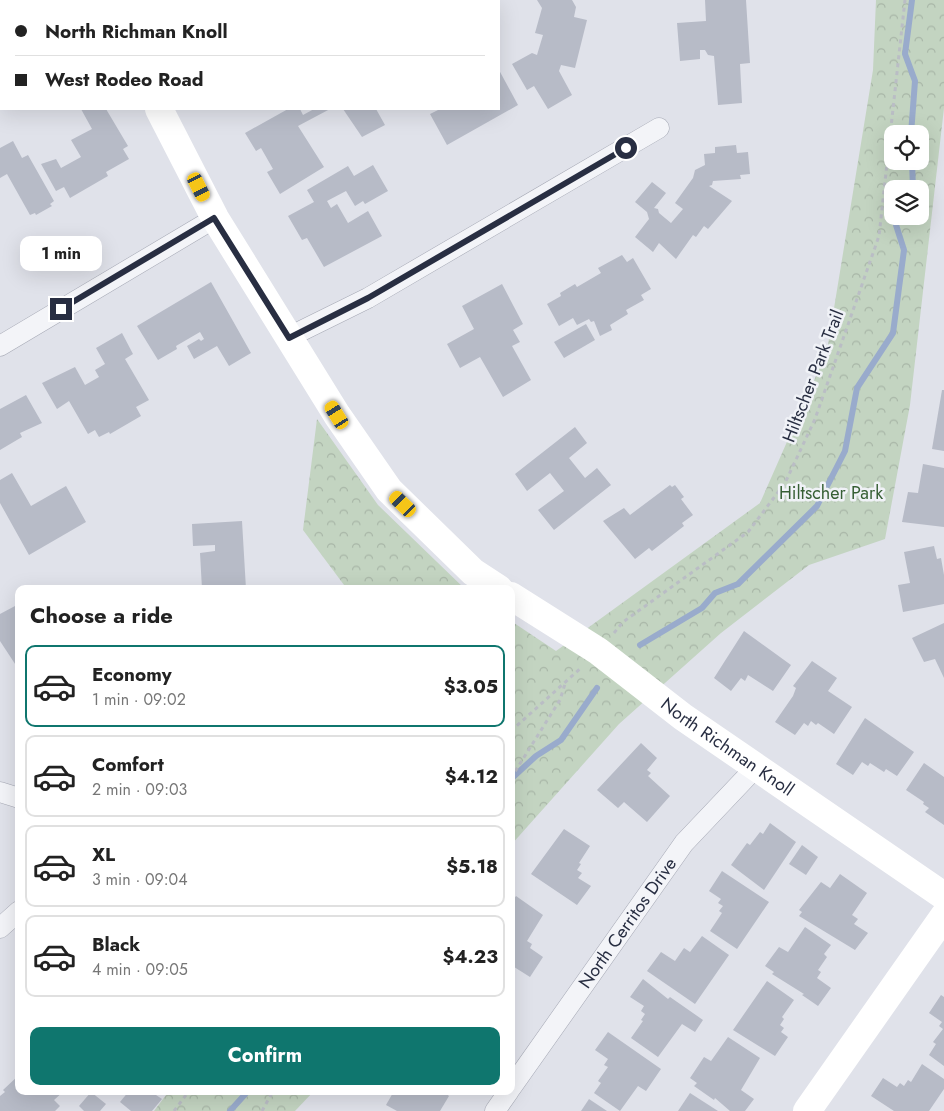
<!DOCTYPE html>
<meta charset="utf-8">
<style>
:root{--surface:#fff;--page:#f6f6f6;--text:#222;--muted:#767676;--line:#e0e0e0;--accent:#0f766e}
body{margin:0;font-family:Jost,sans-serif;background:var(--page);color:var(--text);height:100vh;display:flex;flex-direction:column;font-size:19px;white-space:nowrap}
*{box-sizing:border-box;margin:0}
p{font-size:16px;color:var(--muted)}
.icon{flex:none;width:28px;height:28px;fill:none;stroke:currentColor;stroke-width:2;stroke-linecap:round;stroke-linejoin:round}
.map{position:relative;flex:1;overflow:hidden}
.drawer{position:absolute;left:15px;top:585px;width:500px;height:510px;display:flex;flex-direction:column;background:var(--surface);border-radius:10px;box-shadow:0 5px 20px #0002}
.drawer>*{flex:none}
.hud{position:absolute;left:0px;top:0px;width:500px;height:110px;box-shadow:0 5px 20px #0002;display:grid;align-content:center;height:110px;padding:0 15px;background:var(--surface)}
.buttons{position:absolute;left:884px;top:125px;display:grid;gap:10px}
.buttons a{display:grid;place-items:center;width:45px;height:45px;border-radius:10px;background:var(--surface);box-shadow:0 5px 20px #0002;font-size:25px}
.end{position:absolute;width:22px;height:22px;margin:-11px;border:6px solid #282e42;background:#fff;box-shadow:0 0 0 2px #fff}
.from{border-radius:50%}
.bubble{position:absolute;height:35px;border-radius:10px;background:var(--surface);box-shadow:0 5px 20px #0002;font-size:16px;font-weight:700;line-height:35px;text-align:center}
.car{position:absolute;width:15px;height:30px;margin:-15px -8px;border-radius:6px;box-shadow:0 0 4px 1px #0007;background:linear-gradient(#f5c518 24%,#345 0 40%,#f5c518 0 76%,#345 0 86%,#f5c518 0)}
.hud b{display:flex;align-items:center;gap:18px;height:48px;font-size:19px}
.hud b+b{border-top:1px solid var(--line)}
.hud i{width:12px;height:12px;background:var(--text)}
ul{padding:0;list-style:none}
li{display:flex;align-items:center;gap:15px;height:82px;margin:0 10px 8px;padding:0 5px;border:2px solid var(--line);border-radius:10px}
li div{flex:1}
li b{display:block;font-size:19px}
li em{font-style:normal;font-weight:700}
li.current{border-color:var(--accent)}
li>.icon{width:45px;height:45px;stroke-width:1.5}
h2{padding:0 15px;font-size:22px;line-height:60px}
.action{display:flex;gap:10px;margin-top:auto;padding:10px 15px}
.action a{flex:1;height:58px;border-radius:10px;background:var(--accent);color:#fff;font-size:20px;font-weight:700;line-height:58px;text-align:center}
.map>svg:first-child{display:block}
</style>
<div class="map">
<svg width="944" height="1111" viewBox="0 0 944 1111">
<defs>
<pattern id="park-crowns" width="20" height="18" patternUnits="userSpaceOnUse" patternTransform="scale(1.25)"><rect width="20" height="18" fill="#c3d4c1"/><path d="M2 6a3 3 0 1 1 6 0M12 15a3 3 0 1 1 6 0" fill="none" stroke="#a8b6a7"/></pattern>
</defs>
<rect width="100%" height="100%" fill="#e0e2ea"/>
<g fill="url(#park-crowns)" fill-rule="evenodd">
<path d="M876,0H944V108L910,405L885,539L809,565L721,633L619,724L511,845V621L556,651L760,503L827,351L873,70ZM892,134H920V161H892ZM892,189H920V216H892Z"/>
<path d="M317,419L378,505L465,589H347L303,530Z"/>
<path d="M169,1091H314L295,1111H154Z"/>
</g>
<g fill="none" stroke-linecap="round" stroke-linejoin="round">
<g stroke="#99abcc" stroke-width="6">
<path d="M911,134L915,81L905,54L912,0"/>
<path d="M912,161L913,189"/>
<path d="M640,645L702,608L715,593L738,584L817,506L845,451L857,388L893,333L904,250L896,225L901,216"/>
<path d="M511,779L536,756L561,740L597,688"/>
<path d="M230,1111L248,1091"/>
</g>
</g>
<g fill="#b7bbc7">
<path d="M537,0H572L576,7L574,17L587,20L575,68L561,65L559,71L572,95L548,109L534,86L527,90L512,64L532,53L537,55L543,35L535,33L542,8Z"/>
<path d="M705,0H746L750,63L740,64L742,103L718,105L714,56L708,55L705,50H700V59L680,61L677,23L706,21Z"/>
<path d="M499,70L518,105L447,145L430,114L440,109H499Z"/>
<path d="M81,109H106L128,146L123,149L129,159L106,172L108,176L70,198L64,187L56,191L41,164L56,159L61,168L81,157L71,140L92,129Z"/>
<path d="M288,109H300L303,115L314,109H330L298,126L324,167L280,194L267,172L273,169L261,148L256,151L245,133Z"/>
<path d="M343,109H376L385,125L362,137Z"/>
<path d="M13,141L22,158L28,155L54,201L50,204L52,206L36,215L35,213L30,215L7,174L0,178V148Z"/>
<path d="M736,145L737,153L748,152L750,174L740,175L741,179L713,181L712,185L709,186L732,201L708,229L704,226L696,237L693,235L676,259L659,243L653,252L635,237L649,219L647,212L635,202L652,182L666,193L654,208L658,209L659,213L671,223L683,209L675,203L693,178L695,170L705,165L704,154L715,153V147Z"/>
<path d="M373,165L388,191L365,204L363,201L355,206L346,191L327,201L331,208L337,204L348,223L368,211L382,236L324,267L307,238L302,240L288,216L314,202L307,190L348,166L354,176Z"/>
<path d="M622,255L627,262L633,258L651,289L641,295L644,300L626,310L628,314L610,325L612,330L600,336L594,321L591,322L589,319L577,325L573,318L559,326L547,304L561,296L560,293L575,284L577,287L601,273L598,268Z"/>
<path d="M211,282L251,353L229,366L217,346L194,359L187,346L199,339L201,341L204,339L200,332L176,346L177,349L158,360L137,326Z"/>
<path d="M502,284L523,324L513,330L520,342L512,346L531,380L503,397L480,357L460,368L447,344L474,329L462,306Z"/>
<path d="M586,324L595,340L564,358L554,342Z"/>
<path d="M122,333L133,354L125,359L149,400L136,407L141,416L110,434L109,432L99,437L95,430L88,434L69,401L57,409L42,383L75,367L85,385L99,377L95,370L105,364L96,348Z"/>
<path d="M942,390H944V451L932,449Z"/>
<path d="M26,395L42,423L20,433L22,437L0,450V409Z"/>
<path d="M575,427L587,443L569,458L585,478L597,468L611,485L554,530L538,510L564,491L550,473L527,491L515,474Z"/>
<path d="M923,464L944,468V527L902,522L908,492L918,493Z"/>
<path d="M12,473L31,506L66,486L86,522L29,555L0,503V480Z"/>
<path d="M670,485L672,487L675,485L684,497L681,499L693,515L682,523L684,526L652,551L649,548L635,559L603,521L624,508L630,515Z"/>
<path d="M242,521L246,589H202L200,553L215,551V545L193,546L192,524Z"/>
<path d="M934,546L937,559L941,558L944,575V604L903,612L898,585L910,583L904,552Z"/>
<path d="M15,606L19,613V670L0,641V614Z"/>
<path d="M944,623V678L935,659L924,662L912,638Z"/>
<path d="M744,631L791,665L773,691L748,675L745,681L741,678L731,691L714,678Z"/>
<path d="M812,661L837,678L828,691L852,707L834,734L818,723L816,725L811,721L808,726L804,723L795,735L775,722L793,696L796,688L793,686Z"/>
<path d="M865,718L914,752L897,776L886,769L884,772L870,763L868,766L862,762L853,775L836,764Z"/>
<path d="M641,743L657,758L647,770L651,773L648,776L670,796L647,822L624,802L618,808L597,790Z"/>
<path d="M924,763L944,777V825L925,812L929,808L923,804L924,802L906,790Z"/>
<path d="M770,823L796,842L764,890L731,865L747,843L750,845L760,832L763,834Z"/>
<path d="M564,829L590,846L579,863L581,864L577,870L582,873L578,878L591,886L577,905L531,874Z"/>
<path d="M802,845L818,857L806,875L789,864Z"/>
<path d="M722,871L769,902L737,949L710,931L722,913L719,911L723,906L718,903L721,899L709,891Z"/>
<path d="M840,874L867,893L852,915L858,919L854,924L868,933L855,950L799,916L802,912L799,910L821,882L830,888Z"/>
<path d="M516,896L543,915L527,941L532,944L530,948L543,957L530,977L511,965V903Z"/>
<path d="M805,927L831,945L824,954L827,957L818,970L821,972L817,978L831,988L818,1006L802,995L804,994L772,974L774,972L765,966L779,947L788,952Z"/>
<path d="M702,936L729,955L695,1004L647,971L661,952L675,961L684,948L690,952Z"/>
<path d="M643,979L668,999L670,997L703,1020L695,1032L682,1024L658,1057L631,1038L643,1021L641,1020L645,1014L641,1011L644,1006L630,997Z"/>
<path d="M767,981L794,1000L782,1017L784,1019L780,1025L784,1028L781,1032L788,1037L775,1056L733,1030Z"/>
<path d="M941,995L944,997V1066L929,1055L936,1044L933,1042L943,1029L939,1026L942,1022L929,1013Z"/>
<path d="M608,1032L661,1069L646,1091L638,1086L620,1111L594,1093L601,1083L598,1081L608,1067L604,1065L608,1059L595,1050Z"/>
<path d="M728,1037L760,1058L741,1090L754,1099L745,1111H730L715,1098L714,1100L694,1086L697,1083L690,1078L704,1057L711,1061Z"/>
<path d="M922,1064L944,1079V1089L929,1111H894L871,1096L883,1078L897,1087L900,1083L904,1086L908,1080L911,1082Z"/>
<path d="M19,1075V1091H64L54,1100L60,1106L55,1111H0V1096L5,1092L3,1090Z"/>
<path d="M129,1091H150L162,1099L152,1111H131L120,1102Z"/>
<path d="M394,1091H443L449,1096L440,1111H397L386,1105Z"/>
<path d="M91,1092L106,1104L100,1111H84L79,1106Z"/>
<path d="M690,1093L718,1111H678Z"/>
<path d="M589,1099L607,1111H581Z"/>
</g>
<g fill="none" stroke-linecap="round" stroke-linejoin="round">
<g stroke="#a5a8b4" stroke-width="21">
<g id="street">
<path d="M470,0V1"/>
<path d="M202,1L204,0"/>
<path d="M289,337L368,298L659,128"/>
<path d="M0,346L215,218"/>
<path d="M0,792L19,798"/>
<path d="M0,928L19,911"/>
<path id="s1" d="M511,1088L684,843L756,767"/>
<path d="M495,1111L509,1091"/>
</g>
</g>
<g stroke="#babdc5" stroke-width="3" stroke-dasharray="4 4" stroke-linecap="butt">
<path d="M614,633L623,622L748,532L785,483L815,419L879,236L905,0"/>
<path d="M511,731L582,667"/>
<path d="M511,778L560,700L565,684"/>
<path d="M174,1111L189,1091"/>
<path d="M262,1111L273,1091"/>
</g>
<use href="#street" stroke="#f3f4f8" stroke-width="20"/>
<g stroke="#fff" stroke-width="28">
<path d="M102,0L103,1"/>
<path d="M159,109L215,218L337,415L389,490L473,572L499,589"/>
<path id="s2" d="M511,596L598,651L683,717L944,896"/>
<path d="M807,1111L944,916"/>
</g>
</g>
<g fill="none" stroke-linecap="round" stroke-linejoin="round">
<path stroke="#282e42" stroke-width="6" d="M61,309L214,218L289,338L368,298L626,148"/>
</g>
<g text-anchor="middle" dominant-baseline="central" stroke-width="5" stroke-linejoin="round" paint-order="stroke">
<g font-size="18" fill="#282e42" stroke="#f0f2f7">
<text transform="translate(813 376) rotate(-69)">Hiltscher Park Trail</text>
<text stroke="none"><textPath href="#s2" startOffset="264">North Richman Knoll</textPath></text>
<text stroke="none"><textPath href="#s1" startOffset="202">North Cerritos Drive</textPath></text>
</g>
<g font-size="18" fill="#365f34" stroke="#f0f2f7">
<text x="831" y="493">Hiltscher Park</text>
</g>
</g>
</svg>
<div class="buttons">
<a><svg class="icon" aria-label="locate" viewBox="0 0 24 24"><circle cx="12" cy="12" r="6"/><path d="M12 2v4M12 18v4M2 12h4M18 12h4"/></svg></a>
<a><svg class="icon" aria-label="layers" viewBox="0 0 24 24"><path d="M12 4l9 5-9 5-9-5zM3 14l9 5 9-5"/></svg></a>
</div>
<i class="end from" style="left:626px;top:148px"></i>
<i class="end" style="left:61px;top:309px"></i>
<div class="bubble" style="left:20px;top:236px;width:82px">1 min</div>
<i class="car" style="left:199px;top:187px;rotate:153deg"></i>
<i class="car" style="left:337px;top:415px;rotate:328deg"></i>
<i class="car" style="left:403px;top:504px;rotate:314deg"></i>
<div class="hud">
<b><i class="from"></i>North Richman Knoll</b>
<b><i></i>West Rodeo Road</b>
</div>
<section class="drawer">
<h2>Choose a ride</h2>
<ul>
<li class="current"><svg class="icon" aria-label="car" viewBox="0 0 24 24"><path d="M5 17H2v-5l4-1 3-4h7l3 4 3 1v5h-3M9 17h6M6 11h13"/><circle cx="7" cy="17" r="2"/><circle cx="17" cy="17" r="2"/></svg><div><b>Economy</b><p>1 min · 09:02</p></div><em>$3.05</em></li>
<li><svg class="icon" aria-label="car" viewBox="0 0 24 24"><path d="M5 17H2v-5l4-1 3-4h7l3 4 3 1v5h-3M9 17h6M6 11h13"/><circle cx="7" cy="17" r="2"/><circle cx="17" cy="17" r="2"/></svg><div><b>Comfort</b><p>2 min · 09:03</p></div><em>$4.12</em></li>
<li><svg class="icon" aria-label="car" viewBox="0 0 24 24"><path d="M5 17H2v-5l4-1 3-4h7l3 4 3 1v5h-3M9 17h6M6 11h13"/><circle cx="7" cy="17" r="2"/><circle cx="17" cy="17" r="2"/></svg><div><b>XL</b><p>3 min · 09:04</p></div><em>$5.18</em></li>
<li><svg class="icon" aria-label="car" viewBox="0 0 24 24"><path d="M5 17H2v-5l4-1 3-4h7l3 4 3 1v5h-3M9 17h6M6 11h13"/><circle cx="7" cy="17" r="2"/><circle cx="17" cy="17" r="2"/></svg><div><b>Black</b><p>4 min · 09:05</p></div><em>$4.23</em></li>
</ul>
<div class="action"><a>Confirm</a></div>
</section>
</div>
